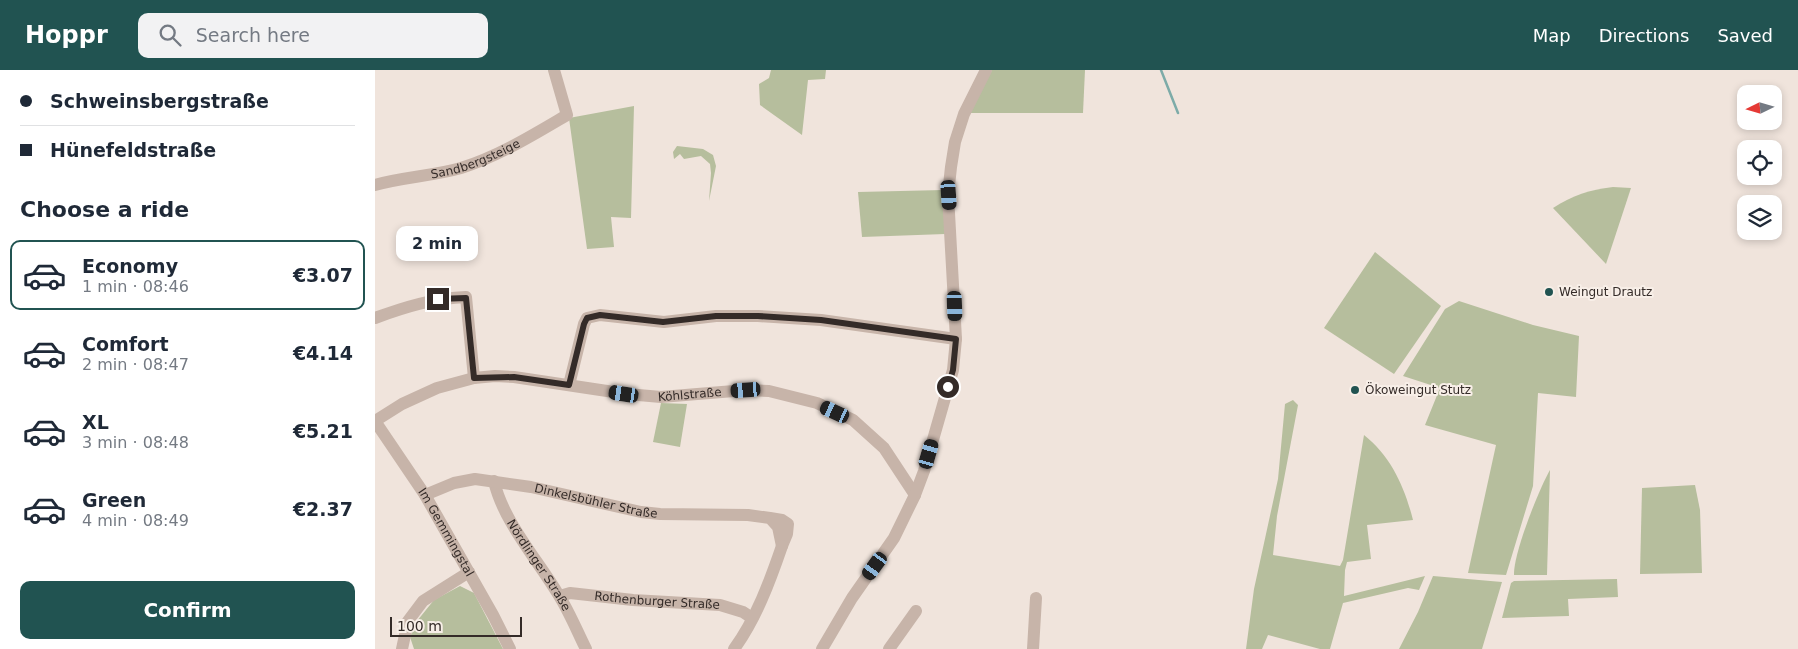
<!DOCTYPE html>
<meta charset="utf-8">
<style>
:root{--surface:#fff;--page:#f2f2f3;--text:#1f2937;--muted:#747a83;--line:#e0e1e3;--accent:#215351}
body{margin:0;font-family:"DejaVu Sans",sans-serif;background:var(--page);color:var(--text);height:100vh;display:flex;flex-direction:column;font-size:19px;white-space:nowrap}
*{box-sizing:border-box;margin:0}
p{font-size:16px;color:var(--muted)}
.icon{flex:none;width:28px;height:28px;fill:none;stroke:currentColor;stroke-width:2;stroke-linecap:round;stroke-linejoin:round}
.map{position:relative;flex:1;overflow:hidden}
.side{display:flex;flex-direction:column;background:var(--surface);width:375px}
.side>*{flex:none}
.guide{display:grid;align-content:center;height:110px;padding:0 20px;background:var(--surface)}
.needle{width:32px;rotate:265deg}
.controls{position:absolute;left:1362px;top:15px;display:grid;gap:10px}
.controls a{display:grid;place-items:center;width:45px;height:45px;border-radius:10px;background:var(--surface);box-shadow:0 2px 8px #0003;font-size:25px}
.scale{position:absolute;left:15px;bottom:12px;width:132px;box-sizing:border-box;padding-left:5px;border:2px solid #342b28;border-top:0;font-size:14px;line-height:18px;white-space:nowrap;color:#342b28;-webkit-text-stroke:4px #f8efe8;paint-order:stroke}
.end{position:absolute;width:22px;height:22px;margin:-11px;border:6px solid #342b28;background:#fff;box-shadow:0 0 0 2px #fff}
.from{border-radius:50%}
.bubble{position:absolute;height:35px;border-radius:10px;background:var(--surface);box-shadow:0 2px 8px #0003;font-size:16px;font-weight:700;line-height:35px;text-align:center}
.car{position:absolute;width:15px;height:30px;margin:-15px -8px;border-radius:6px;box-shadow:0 0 4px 1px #0007;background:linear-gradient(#222 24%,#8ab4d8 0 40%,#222 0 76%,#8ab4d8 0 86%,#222 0)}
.guide b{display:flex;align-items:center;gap:18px;height:48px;font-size:19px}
.guide b+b{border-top:1px solid var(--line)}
.guide i{width:12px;height:12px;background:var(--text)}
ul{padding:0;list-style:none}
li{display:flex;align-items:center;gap:15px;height:70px;margin:0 10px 8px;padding:0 10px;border:2px solid transparent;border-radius:10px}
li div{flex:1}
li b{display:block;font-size:19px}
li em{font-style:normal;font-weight:700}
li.current{border-color:var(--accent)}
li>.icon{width:45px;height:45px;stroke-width:1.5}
h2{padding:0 20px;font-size:22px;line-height:60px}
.action{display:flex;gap:10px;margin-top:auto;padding:10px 20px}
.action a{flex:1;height:58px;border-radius:10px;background:var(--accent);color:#fff;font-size:20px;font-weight:700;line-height:58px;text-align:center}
header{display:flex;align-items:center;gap:30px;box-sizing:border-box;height:70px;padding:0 25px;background:var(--accent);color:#fff}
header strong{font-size:24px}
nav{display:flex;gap:28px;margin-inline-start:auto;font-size:18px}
.search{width:350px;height:45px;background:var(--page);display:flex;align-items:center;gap:12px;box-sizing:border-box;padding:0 18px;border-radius:10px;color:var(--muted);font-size:19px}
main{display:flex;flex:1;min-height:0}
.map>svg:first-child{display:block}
</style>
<header>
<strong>Hoppr</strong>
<div class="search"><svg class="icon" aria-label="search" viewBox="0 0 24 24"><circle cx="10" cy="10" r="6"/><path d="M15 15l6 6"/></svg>Search here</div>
<nav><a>Map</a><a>Directions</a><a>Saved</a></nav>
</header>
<main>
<section class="side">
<div class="guide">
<b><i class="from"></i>Schweinsbergstraße</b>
<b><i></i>Hünefeldstraße</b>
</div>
<h2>Choose a ride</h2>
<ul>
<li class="current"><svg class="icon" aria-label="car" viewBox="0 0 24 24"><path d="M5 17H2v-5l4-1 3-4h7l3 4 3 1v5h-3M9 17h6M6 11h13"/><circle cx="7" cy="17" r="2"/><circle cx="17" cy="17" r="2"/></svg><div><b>Economy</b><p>1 min · 08:46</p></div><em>€3.07</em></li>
<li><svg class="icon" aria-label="car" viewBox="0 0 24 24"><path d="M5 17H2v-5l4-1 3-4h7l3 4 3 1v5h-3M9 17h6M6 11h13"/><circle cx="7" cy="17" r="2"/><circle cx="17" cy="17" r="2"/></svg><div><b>Comfort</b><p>2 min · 08:47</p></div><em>€4.14</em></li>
<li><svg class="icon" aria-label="car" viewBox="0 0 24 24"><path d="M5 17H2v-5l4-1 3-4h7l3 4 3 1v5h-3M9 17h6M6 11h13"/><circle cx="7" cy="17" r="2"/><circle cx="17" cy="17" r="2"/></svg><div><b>XL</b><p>3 min · 08:48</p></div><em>€5.21</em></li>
<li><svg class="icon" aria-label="car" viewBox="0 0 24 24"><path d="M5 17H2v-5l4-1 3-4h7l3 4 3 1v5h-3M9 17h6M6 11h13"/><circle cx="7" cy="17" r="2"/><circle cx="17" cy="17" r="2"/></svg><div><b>Green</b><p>4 min · 08:49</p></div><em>€2.37</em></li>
</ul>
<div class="action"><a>Confirm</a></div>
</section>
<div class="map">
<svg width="1423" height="579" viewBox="0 0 1423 579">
<rect width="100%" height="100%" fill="#f0e4dc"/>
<g fill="#b6be9d">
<path d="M396,0H451L450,9L433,10L427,65L385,35L384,14L394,8Z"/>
<path d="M617,0H710L708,43H593Z"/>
<path d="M259,36L256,148L236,147L239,177L212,179L194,48Z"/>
<path d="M302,76L328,79L338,85L341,96L334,131L336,103L335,94L326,86L309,89L305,84L299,89L298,82Z"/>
<path d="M1238,117L1256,118L1231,194L1178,138C1198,125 1214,120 1238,117Z"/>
<path d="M568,120L570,164L487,167L483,122Z"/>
<path d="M1000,182L1066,236L1019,304L949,258Z"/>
<path d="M1084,231L1158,255L1204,266L1201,327L1163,323L1158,416L1131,505L1093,503L1121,375L1050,355L1065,318L1028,306L1070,239Z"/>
<path d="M918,330L923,335L902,446L898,485L965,496L968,490L989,365C1016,386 1030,418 1038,450L992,455L996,489L972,492L970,500L969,526L1050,506L1044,520L1033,518L968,533L955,579H945L893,565L887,579H871L879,519L903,409L910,334Z"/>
<path d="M286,333L312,334L305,377L278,372Z"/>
<path d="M1175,400L1172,505H1139C1138,484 1164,419 1175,400Z"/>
<path d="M1320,415L1325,440L1327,503L1265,504L1267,418Z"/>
<path d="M1058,506L1127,512L1107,579H1024L1043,542Z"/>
<path d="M1242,509L1243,527L1193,529L1194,546L1127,548L1136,513L1139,511Z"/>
<path d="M85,516L99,523L128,579H39L35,567L42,551L59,530Z"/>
</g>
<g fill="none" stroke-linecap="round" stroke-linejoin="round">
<path stroke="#7daba8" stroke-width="2.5" d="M786,0L803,43"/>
<g stroke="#c7b4a9" stroke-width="12">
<path id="s1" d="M0,115C28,107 58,106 86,98C124,86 158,65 192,45L179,0"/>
<path d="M0,248C30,237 59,228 91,227L99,308"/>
<path d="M194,315L209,254L212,248L225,245L289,252L341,246H383L446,250L581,269"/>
<path id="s2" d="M0,351L27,334L62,318L99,308L120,306L139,307L252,324L286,327L371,320L394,321L442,333L478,350L509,378L540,425"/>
<path id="s3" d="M0,351L50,425L118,545L135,579"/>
<path id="s4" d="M119,411C128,451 162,489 183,524C194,541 202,561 211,579"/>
<path id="s5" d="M50,425L79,413L100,409L156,417L266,442L285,444L373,445L395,448L403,457L407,476L412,464L413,454L407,450L395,448"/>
<path id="s6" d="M185,526L195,523L258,530L345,535L368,542L377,548"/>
<path d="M27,579L33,551L48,531L94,502"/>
<path d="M359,579C381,549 395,511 407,476"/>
<path d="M447,579L477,528L519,468L540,425L549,401L578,300L581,269L573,125L576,97L580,72L589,44L611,0"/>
<path d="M514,579L541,541"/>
<path d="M658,579L661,528"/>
</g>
</g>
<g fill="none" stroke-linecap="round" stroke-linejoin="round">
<path stroke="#342b28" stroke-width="6" d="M63,229L91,228L99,308L139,307L194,315L209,254L212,248L225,245L288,252L341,246H383L446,250L581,269L578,300L573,317"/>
</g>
<g fill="#215351" stroke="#f8efe8" stroke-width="2">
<circle cx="1174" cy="222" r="5"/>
<circle cx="980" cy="320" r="5"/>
</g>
<g text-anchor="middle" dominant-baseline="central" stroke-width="4" stroke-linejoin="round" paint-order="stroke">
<g font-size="12" fill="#342b28" stroke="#f8efe8">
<text stroke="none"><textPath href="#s1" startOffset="104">Sandbergsteige</textPath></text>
<text stroke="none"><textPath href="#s2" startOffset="326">Köhlstraße</textPath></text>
<text stroke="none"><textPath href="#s5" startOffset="176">Dinkelsbühler Straße</textPath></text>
<text stroke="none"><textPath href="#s3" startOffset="132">Im Gemmingstal</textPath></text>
<text stroke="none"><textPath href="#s4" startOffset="96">Nördlinger Straße</textPath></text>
<text stroke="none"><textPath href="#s6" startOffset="98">Rothenburger Straße</textPath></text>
</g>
<g font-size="12" fill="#342b28" stroke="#f8efe8" text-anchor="start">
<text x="1184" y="222">Weingut Drautz</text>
<text x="990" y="320">Ökoweingut Stutz</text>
</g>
</g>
</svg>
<div class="controls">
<a><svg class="needle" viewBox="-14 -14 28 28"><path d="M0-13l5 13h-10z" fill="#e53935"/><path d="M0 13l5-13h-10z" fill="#747a83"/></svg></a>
<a><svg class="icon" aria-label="locate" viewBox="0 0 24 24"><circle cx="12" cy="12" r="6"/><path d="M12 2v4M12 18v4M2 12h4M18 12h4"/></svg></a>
<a><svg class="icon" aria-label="layers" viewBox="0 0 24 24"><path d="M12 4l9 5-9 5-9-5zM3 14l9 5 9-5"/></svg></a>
</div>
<div class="scale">100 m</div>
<i class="end from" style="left:573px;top:317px"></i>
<i class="end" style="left:63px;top:229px"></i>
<div class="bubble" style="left:21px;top:156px;width:82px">2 min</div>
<i class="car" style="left:574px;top:125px;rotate:176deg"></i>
<i class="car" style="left:580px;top:236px;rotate:178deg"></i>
<i class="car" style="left:371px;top:320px;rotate:266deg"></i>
<i class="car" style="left:249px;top:324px;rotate:279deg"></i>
<i class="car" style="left:460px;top:342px;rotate:295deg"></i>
<i class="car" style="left:554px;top:384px;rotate:16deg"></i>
<i class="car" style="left:500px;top:496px;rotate:216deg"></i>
</div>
</main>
